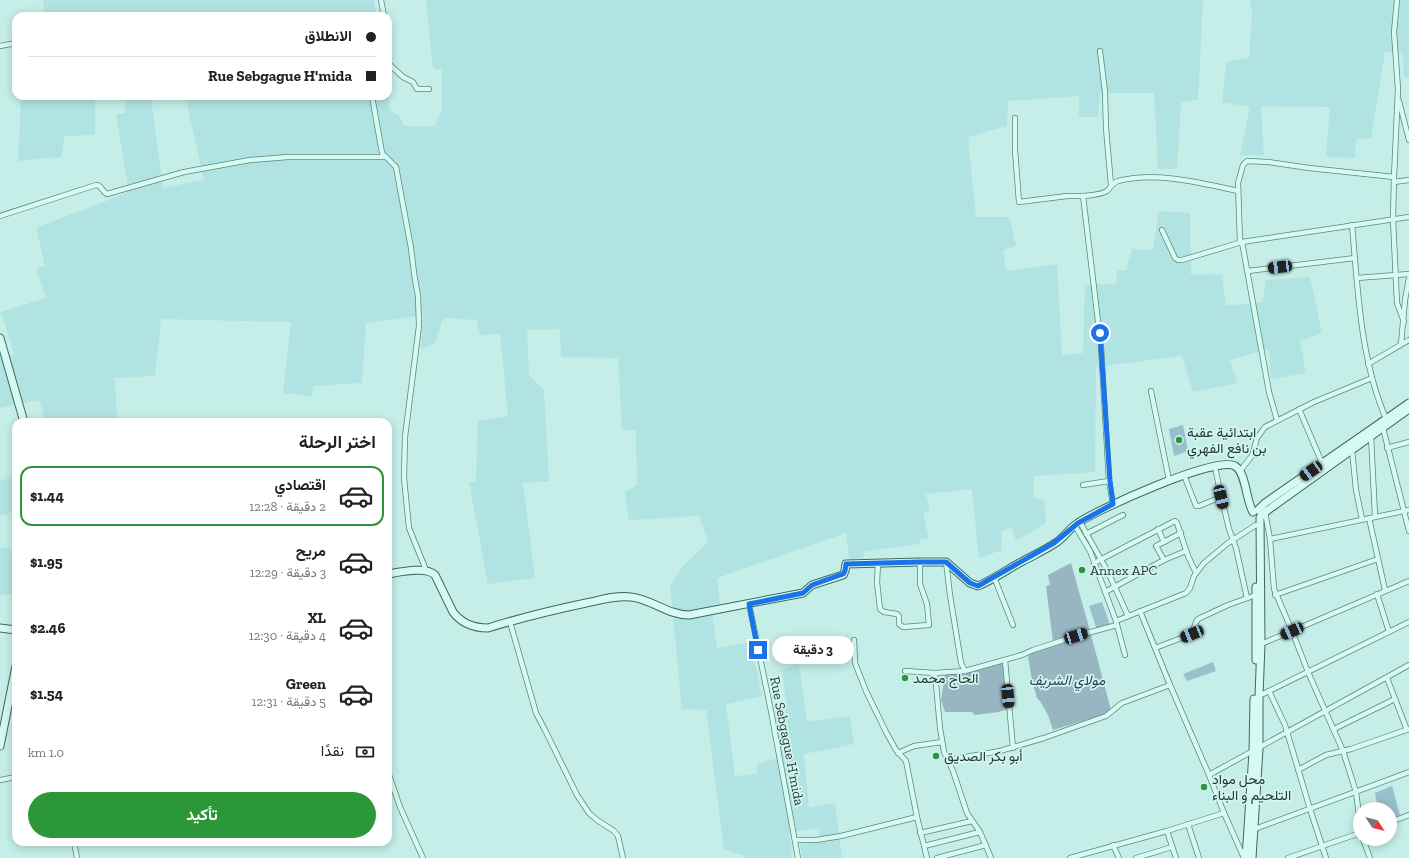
<!DOCTYPE html>
<html lang="ar">
<meta charset="utf-8">
<style>
:root{--surface:#fff;--page:#f2f2f2;--text:#222;--muted:#767676;--line:#e0e0e0;--accent:#2b9739}
body{margin:0;font-family:"Zilla Slab",Vazirmatn,serif;background:var(--page);color:var(--text);direction:rtl;height:100vh;display:flex;flex-direction:column;font-size:15px;white-space:nowrap}
*{box-sizing:border-box;margin:0}
p{font-size:13px;color:var(--muted)}
.icon{flex:none;width:22px;height:22px;fill:none;stroke:currentColor;stroke-width:2;stroke-linecap:round;stroke-linejoin:round}
.map{position:relative;flex:1;overflow:hidden;direction:ltr}
.side{position:absolute;left:12px;top:418px;width:380px;height:428px;display:flex;flex-direction:column;background:var(--surface);border-radius:12px;box-shadow:0 2px 10px #0003;direction:rtl}
.side>*{flex:none}
.top-card{position:absolute;left:12px;top:12px;width:380px;height:88px;border-radius:12px;box-shadow:0 2px 10px #0003;direction:rtl;display:grid;align-content:center;height:88px;padding:0 16px;background:var(--surface)}
.needle{width:26px;rotate:126deg}
.buttons{position:absolute;left:1353px;top:802px;display:grid;gap:8px}
.buttons a{display:grid;place-items:center;width:44px;height:44px;border-radius:50%;background:var(--surface);box-shadow:0 2px 10px #0003;font-size:20px}
.end{position:absolute;width:18px;height:18px;margin:-9px;border:5px solid #1a73e8;background:#fff;box-shadow:0 0 0 2px #fff}
.from{border-radius:50%}
.bubble{position:absolute;height:28px;border-radius:14px;background:var(--surface);box-shadow:0 2px 10px #0003;font-size:13px;font-weight:700;line-height:28px;text-align:center;direction:rtl}
.car{position:absolute;width:12px;height:24px;margin:-12px -6px;border-radius:5px;box-shadow:0 0 3px 1px #0007;background:linear-gradient(#222 24%,#8ab4d8 0 40%,#222 0 76%,#8ab4d8 0 86%,#222 0)}
.top-card b{display:flex;align-items:center;gap:14px;height:38px;font-size:15px}
.top-card b+b{border-top:1px solid var(--line)}
.top-card i{width:10px;height:10px;background:var(--text)}
ul{padding:0;list-style:none}
li{display:flex;align-items:center;gap:12px;height:60px;margin:0 8px 6px;padding:0 8px;border:2px solid transparent;border-radius:12px}
li div{flex:1}
li b{display:block;font-size:15px}
li em{font-style:normal;font-weight:700}
li.current{border-color:var(--accent)}
li>.icon{width:36px;height:36px;stroke-width:1.5}
h2{padding:0 16px;font-size:18px;line-height:48px}
.pay{display:flex;align-items:center;gap:10px;height:44px;padding:0 16px;font-size:15px}
.pay p{margin-inline-start:auto}
.action{display:flex;gap:8px;margin-top:auto;padding:8px 16px}
.action a{flex:1;height:46px;border-radius:24px;background:var(--accent);color:#fff;font-size:16px;font-weight:700;line-height:46px;text-align:center}
.map>svg:first-child{display:block}
</style>
<div class="map">
<svg width="1409" height="858" viewBox="0 0 1409 858">
<rect width="100%" height="100%" fill="#c4eee7"/>
<g fill="#b1e3e2">
<path d="M43,0H374L376,16H45Z"/>
<path d="M426,0H1203L1198,100L1181,102L1177,169H1158L1154,93H1100L1098,117H1079V96L1008,101L1007,126L968,137L976,217H1009L1016,246L1003,250L1006,271L1057,264L1062,355L1083,353L1085,285L1116,284L1117,271L1126,270L1132,249L1153,250L1159,211L1190,213L1191,275L1222,274L1226,306L1262,302L1266,280L1310,277L1322,333L1300,341L1306,373L1271,379L1269,349L1230,360L1237,383L1193,392L1182,356L1096,367L1095,472L1034,476V498L1044,500L1046,523L1016,541L1012,527L1001,531L1002,550L979,558L972,489L926,494L930,511L923,513L929,538L920,540L919,544L865,551L864,558L849,559L846,533L717,578L720,604L711,605L717,648L751,642L762,696L726,704L735,776L757,774V764L781,757L774,712L787,707L782,670L799,664L807,722L850,716L854,744L804,754L809,808L835,803L842,858H803L800,844L820,842L819,828L789,832L792,858H745L744,856L724,849L706,710L682,709L670,586L683,566L708,542L699,516L629,520L625,492L637,485L636,430H622L618,358L561,357L560,329L527,330L529,375L544,390L549,481L523,483L535,578L488,584L469,482L476,481L478,421L508,416L500,334L480,335L477,320L443,318L435,344L421,349L423,315L366,323L362,383L313,386L312,396L283,393L291,322L161,319L155,376L114,378L118,422H46L39,400L0,408V359L14,354L1,312L46,298L36,268L45,266L36,228L129,192L116,114L125,113L126,96H160L151,98L163,188L204,180L188,108L187,96L388,95L390,110L400,117L404,126H435L442,108V70L433,68Z"/>
<path d="M1250,0H1409V77H1404L1403,53L1385,52L1371,138L1356,139L1355,158L1326,157L1330,107L1261,106L1264,155H1240L1250,107L1222,102L1226,62L1249,58L1252,14Z"/>
<path d="M33,96H95V135L65,136L61,157L18,161L21,99Z"/>
<path d="M16,478V511L0,516V480Z"/>
<path d="M0,548H9L16,567V593L0,595Z"/>
</g>
<g fill="#98bfcc">
<path d="M1183,425L1188,451L1174,456L1169,429Z"/>
<path d="M1102,602L1110,625L1097,630L1089,606Z"/>
<path d="M1213,662L1216,671L1187,681L1183,674Z"/>
<path d="M1392,786L1400,815L1390,819V809H1378L1375,793Z"/>
</g>
<g fill="#97b6c1">
<path d="M1071,563L1090,631L1111,710L1106,714L1053,730L1048,715L1040,701L1037,698L1032,680L1028,657L1033,651L1053,642L1046,586L1050,585L1048,575Z"/>
<path d="M997,662L1003,663L1008,707L1007,709L999,712L975,715L972,712H945L941,700L945,675L960,673Z"/>
</g>
<g fill="none" stroke-linecap="round" stroke-linejoin="round">
<g stroke="#5a8879" stroke-width="6">
<g id="street">
<path d="M381,0L384,16"/>
<path d="M1397,0L1394,32L1398,89L1394,177L1393,219L1397,303L1404,322"/>
<path d="M0,46L16,43"/>
<path d="M388,48L389,59L388,65"/>
<path d="M1100,51L1105,92L1106,128L1111,185"/>
<path d="M389,64L403,77L413,82L417,89H429"/>
<path d="M372,96L382,153L396,167L411,248L414,273L418,296L419,326L405,437L404,478L409,528L426,570"/>
<path d="M1399,101L1409,140"/>
<path d="M1015,118V150L1019,202L1067,196H1083"/>
<path d="M1394,182L1409,180"/>
<path d="M0,216L96,185C102,185 102,192 107,194L184,172L250,160L288,157H385"/>
<path d="M1352,225C1358,290 1360,360 1387,421"/>
<path d="M1162,230L1175,258L1178,260H1182L1242,242L1409,217"/>
<path d="M1242,242L1269,392L1277,420"/>
<path d="M1240,243L1238,183L1243,165L1247,161L1268,162L1309,168L1394,177"/>
<path d="M1248,271L1355,258"/>
<path d="M1357,278L1409,274"/>
<path d="M1401,344L1405,300L1409,278"/>
<path d="M1368,364L1409,340"/>
<path d="M1151,391L1169,480"/>
<path d="M1299,409L1322,463"/>
<path d="M1383,428L1409,531"/>
<path d="M1371,436L1375,516"/>
<path d="M1387,448L1409,442"/>
<path d="M1352,450L1356,490L1362,519"/>
<path d="M1215,466L1219,487L1229,529L1236,548L1247,598"/>
<path d="M1240,471L1251,457L1253,453L1257,438L1265,427L1314,402L1372,378"/>
<path d="M1184,475L1196,506H1199L1221,497"/>
<path d="M1083,485L1109,481"/>
<path d="M1113,504L1109,481L1101,346L1083,196C1090,195 1101,195 1107,191C1111,187 1112,183 1118,181C1155,171 1202,183 1238,191"/>
<path d="M1265,512L1270,539L1274,589L1292,631L1409,581"/>
<path d="M1369,518L1385,590"/>
<path d="M1080,522L1108,572L1128,616"/>
<path d="M1075,526L1090,551L1116,621L1125,655"/>
<path d="M1158,529L1164,542"/>
<path d="M1086,534L1123,515"/>
<path d="M1270,539L1409,510"/>
<path d="M1164,560L1156,546L1181,533"/>
<path d="M946,562L950,595L961,663L965,671"/>
<path d="M878,563L877,582L880,609L884,612L897,614L899,616V624L903,627L929,625L927,604L920,584V562"/>
<path d="M1094,563L1175,521L1177,523L1188,556L1196,573"/>
<path d="M994,577L1013,625"/>
<path d="M1105,592L1164,560L1186,551"/>
<path d="M1377,594L1389,632"/>
<path d="M1275,595L1378,559"/>
<path d="M749,604L771,711L798,858"/>
<path d="M1140,611L1170,685L1209,775L1224,813L1244,858"/>
<path d="M1116,621L1186,593L1190,588L1194,576L1204,563L1228,543L1256,525"/>
<path d="M510,622L536,713L545,730L577,795L589,813L597,820L614,831L618,836L623,858"/>
<path d="M854,640L855,663L866,691L886,732L896,750L906,761L917,817L927,858"/>
<path d="M1261,644L1292,631L1308,672L1343,751L1356,792L1360,823"/>
<path d="M1155,648L1192,634L1196,622L1198,619L1228,605L1256,595"/>
<path d="M1005,660L1013,748"/>
<path d="M905,671L935,673L965,671L1022,655L1033,650L1076,636L1117,625"/>
<path d="M935,673L940,728L944,752L953,771L967,813L980,832L991,858"/>
<path d="M1387,678L1407,730"/>
<path d="M1269,691L1285,725L1310,809L1326,858"/>
<path d="M1259,696L1409,622"/>
<path d="M1334,729L1395,699"/>
<path d="M898,753L914,746L942,742"/>
<path d="M948,760L1000,751L1044,738L1106,716L1122,703L1170,685"/>
<path d="M1298,770L1326,755L1351,749L1409,729"/>
<path d="M388,772L400,807L423,858"/>
<path d="M1209,775L1409,665"/>
<path d="M0,780L16,777"/>
<path d="M1390,822L1409,815"/>
<path d="M1188,824L1199,858"/>
<path d="M1252,830L1409,772"/>
<path d="M1167,831L1176,858"/>
<path d="M920,833L972,821"/>
<path d="M1363,839L1370,858"/>
<path d="M795,840H816L841,836L917,817"/>
<path d="M74,842L77,858"/>
<path d="M1113,845L1119,858"/>
<path d="M924,846L980,832"/>
<path d="M937,858L986,845"/>
<path d="M1070,858L1167,831L1224,813"/>
<path d="M1136,858L1172,847"/>
<path d="M1288,858L1360,833"/>
</g>
</g>
<g stroke="#3e6a5a" stroke-width="9">
<g id="secondary">
<path d="M0,338L24,422"/>
<path d="M1258,510L1265,503L1409,403"/>
<path d="M1261,516L1268,510L1409,409"/>
<path d="M388,574C400,572 426,566 435,575L453,612C462,624 474,628 488,628C520,618 553,610 586,603C601,600 616,595 631,597C651,599 668,615 689,615L803,593L812,585L843,575L845,571L846,564L920,562H946L970,583L978,586C994,579 1008,569 1023,561C1034,555 1047,549 1057,542C1065,536 1070,528 1078,523C1096,510 1217,455 1235,466C1246,472 1246,501 1253,512"/>
<path d="M0,628L16,630"/>
<path d="M1256,660V587"/>
<path d="M0,746L16,666"/>
<path d="M1246,858L1253,752L1254,699"/>
<path d="M1252,858L1259,749V696L1261,644L1260,518"/>
</g>
</g>
<use href="#street" stroke="#d7f9f3" stroke-width="4.5"/>
<use href="#secondary" stroke="#d7f9f3" stroke-width="7"/>
</g>
<g fill="none" stroke-linecap="round" stroke-linejoin="round">
<path stroke="#1a73e8" stroke-width="5" d="M758,650L749,604L803,593L812,585L843,574L845,571L846,564L920,562H946L970,583L978,586L1054,543L1078,523L1113,504L1110,481L1100,333"/>
</g>
<g fill="#2b9739" stroke="#d4f5f0" stroke-width="1.5">
<circle cx="1179" cy="440" r="4"/>
<circle cx="1082" cy="570" r="4"/>
<circle cx="905" cy="678" r="4"/>
<circle cx="936" cy="756" r="4"/>
<circle cx="1204" cy="787" r="4"/>
</g>
<g text-anchor="middle" dominant-baseline="central" stroke-width="3.5" stroke-linejoin="round" paint-order="stroke">
<g font-size="14" fill="#1e382f" stroke="#d4f5f0" text-anchor="start">
<text x="1187" y="432">ابتدائية عقبة<tspan x="1187" dy="16">بن نافع الفهري</tspan></text>
<text x="1090" y="570">Annex APC</text>
<text x="913" y="678">الحاج محمد</text>
<text x="944" y="756">أبو بكر الصديق</text>
<text x="1212" y="779">محل مواد<tspan x="1212" dy="16">التلحيم و البناء</tspan></text>
</g>
<g font-size="14" font-style="italic" fill="#254255" stroke="#d4f5f0">
<text x="1067" y="680">مولاي الشريف</text>
</g>
<g font-size="14" fill="#1e382f" stroke="#d4f5f0">
<text transform="translate(787 741) rotate(79)">Rue Sebgague H'mida</text>
</g>
</g>
</svg>
<div class="buttons">
<a><svg class="needle" viewBox="-14 -14 28 28"><path d="M0-13l5 13h-10z" fill="#e53935"/><path d="M0 13l5-13h-10z" fill="#767676"/></svg></a>
</div>
<i class="end from" style="left:1100px;top:333px"></i>
<i class="end" style="left:758px;top:650px"></i>
<div class="bubble" style="left:772px;top:636px;width:82px">3 دقيقة</div>
<i class="car" style="left:1280px;top:267px;rotate:263deg"></i>
<i class="car" style="left:1311px;top:471px;rotate:235deg"></i>
<i class="car" style="left:1221px;top:497px;rotate:167deg"></i>
<i class="car" style="left:1292px;top:631px;rotate:246deg"></i>
<i class="car" style="left:1192px;top:634px;rotate:248deg"></i>
<i class="car" style="left:1076px;top:636px;rotate:73deg"></i>
<i class="car" style="left:1008px;top:696px;rotate:175deg"></i>
<div class="top-card">
<b><i class="from"></i>الانطلاق</b>
<b><i></i>Rue Sebgague H'mida</b>
</div>
<section class="side">
<h2>اختر الرحلة</h2>
<ul>
<li class="current"><svg class="icon" aria-label="car" viewBox="0 0 24 24"><path d="M5 17H2v-5l4-1 3-4h7l3 4 3 1v5h-3M9 17h6M6 11h13"/><circle cx="7" cy="17" r="2"/><circle cx="17" cy="17" r="2"/></svg><div><b>اقتصادي</b><p>2 دقيقة · 12:28</p></div><em>$1.44</em></li>
<li><svg class="icon" aria-label="car" viewBox="0 0 24 24"><path d="M5 17H2v-5l4-1 3-4h7l3 4 3 1v5h-3M9 17h6M6 11h13"/><circle cx="7" cy="17" r="2"/><circle cx="17" cy="17" r="2"/></svg><div><b>مريح</b><p>3 دقيقة · 12:29</p></div><em>$1.95</em></li>
<li><svg class="icon" aria-label="car" viewBox="0 0 24 24"><path d="M5 17H2v-5l4-1 3-4h7l3 4 3 1v5h-3M9 17h6M6 11h13"/><circle cx="7" cy="17" r="2"/><circle cx="17" cy="17" r="2"/></svg><div><b>XL</b><p>4 دقيقة · 12:30</p></div><em>$2.46</em></li>
<li><svg class="icon" aria-label="car" viewBox="0 0 24 24"><path d="M5 17H2v-5l4-1 3-4h7l3 4 3 1v5h-3M9 17h6M6 11h13"/><circle cx="7" cy="17" r="2"/><circle cx="17" cy="17" r="2"/></svg><div><b>Green</b><p>5 دقيقة · 12:31</p></div><em>$1.54</em></li>
</ul>
<div class="pay"><svg class="icon" aria-label="cash" viewBox="0 0 24 24"><path d="M3 7h18v10H3z"/><circle cx="12" cy="12" r="2"/></svg>نقدًا<p>1.0 km</p></div>
<div class="action"><a>تأكيد</a></div>
</section>
</div>
